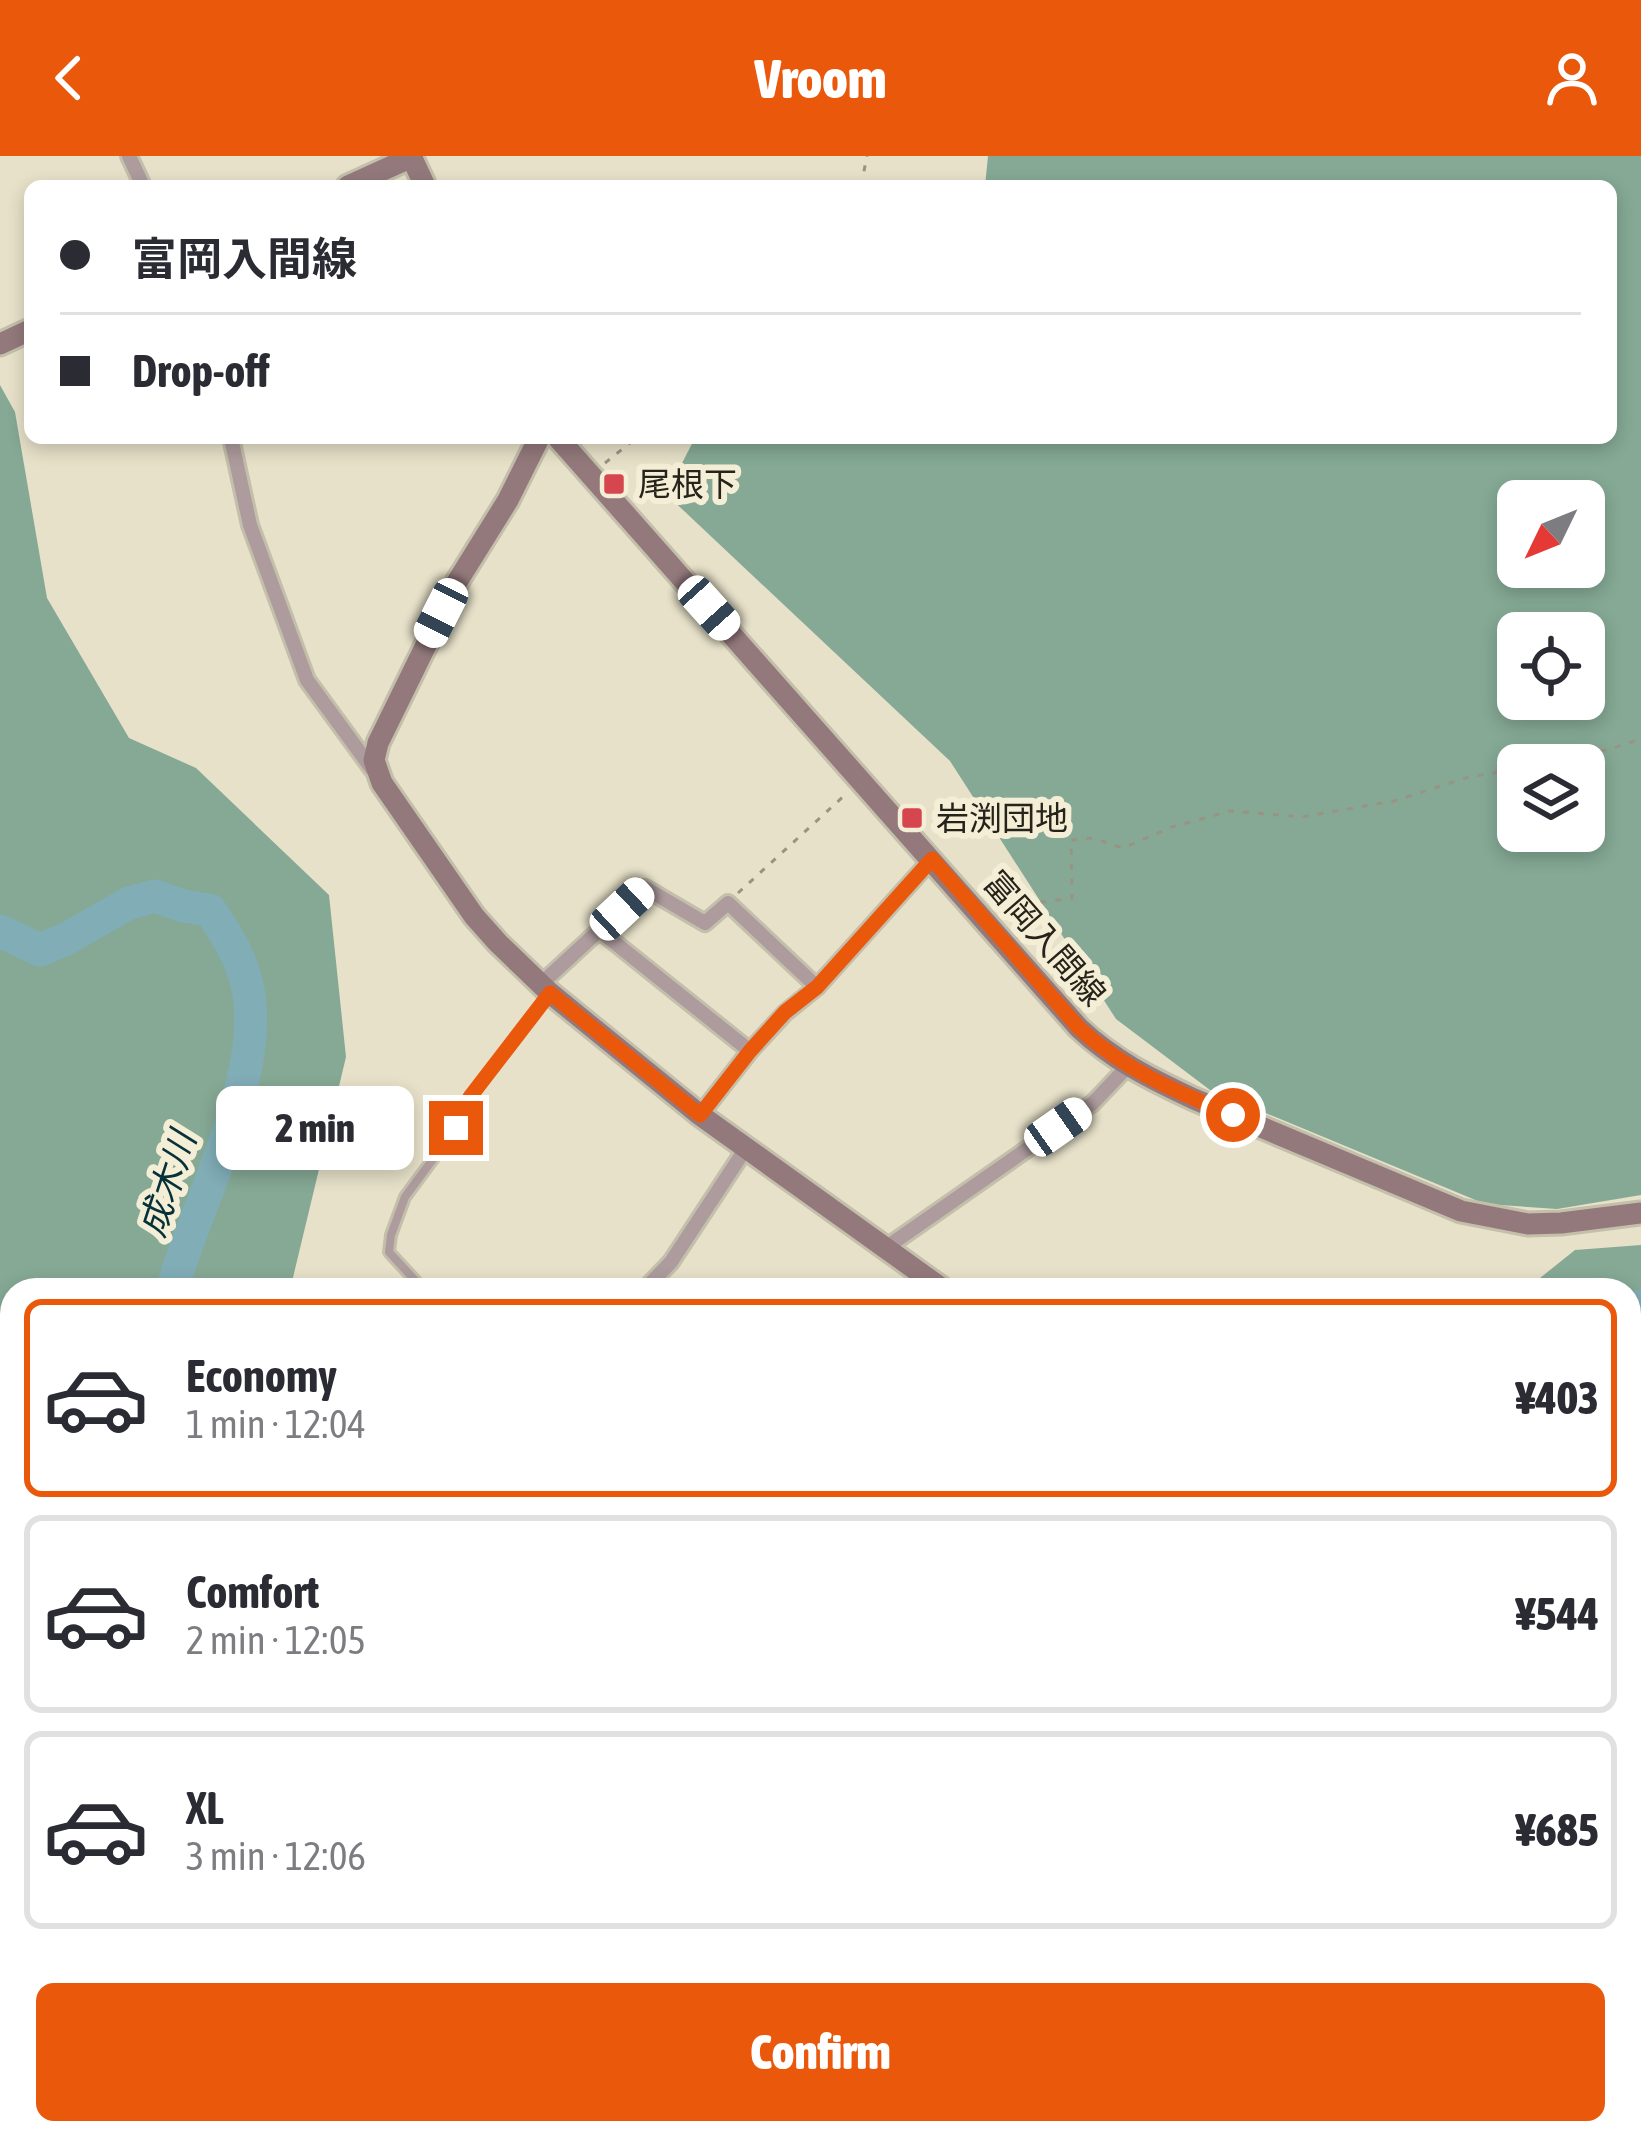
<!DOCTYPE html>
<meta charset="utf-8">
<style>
:root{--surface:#fff;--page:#f7f7f7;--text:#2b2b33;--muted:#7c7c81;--line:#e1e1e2;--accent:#ea580c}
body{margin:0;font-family:"Asap Condensed","Noto Sans JP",sans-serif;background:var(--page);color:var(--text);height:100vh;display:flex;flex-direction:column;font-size:45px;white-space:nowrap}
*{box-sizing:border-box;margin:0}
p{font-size:39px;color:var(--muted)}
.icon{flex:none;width:66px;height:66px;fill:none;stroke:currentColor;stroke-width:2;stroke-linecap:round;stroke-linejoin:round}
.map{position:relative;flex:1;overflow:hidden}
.drawer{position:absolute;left:0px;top:1122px;width:1641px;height:867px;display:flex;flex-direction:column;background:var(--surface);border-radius:36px 36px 0 0;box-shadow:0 6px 18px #0003}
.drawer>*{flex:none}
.top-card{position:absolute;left:24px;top:24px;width:1593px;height:264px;border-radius:18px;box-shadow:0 6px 18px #0003;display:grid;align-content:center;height:264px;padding:0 36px;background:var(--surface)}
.needle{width:78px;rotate:227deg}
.buttons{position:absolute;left:1497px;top:324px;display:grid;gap:24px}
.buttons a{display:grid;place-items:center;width:108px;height:108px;border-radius:18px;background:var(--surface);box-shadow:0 6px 18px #0003;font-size:60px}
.end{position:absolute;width:54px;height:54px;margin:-27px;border:15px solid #ea580c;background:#fff;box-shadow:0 0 0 6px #fff}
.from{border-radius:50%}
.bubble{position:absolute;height:84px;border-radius:18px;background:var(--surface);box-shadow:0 6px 18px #0003;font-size:39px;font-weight:800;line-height:84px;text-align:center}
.car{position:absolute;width:36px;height:72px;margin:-36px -18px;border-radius:15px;box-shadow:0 0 9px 3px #0007;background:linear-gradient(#fff 24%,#345 0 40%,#fff 0 76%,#345 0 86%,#fff 0)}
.top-card b{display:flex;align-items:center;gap:42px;height:114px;font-size:45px}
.top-card b+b{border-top:3px solid var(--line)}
.top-card i{width:30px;height:30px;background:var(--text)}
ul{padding:21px 0 0;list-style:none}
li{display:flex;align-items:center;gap:36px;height:198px;margin:0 24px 18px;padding:0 12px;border:6px solid var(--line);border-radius:18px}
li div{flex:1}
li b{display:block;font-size:45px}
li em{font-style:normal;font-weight:800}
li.on{border-color:var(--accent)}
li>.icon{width:108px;height:108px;stroke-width:1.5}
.action{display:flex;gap:24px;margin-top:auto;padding:24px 36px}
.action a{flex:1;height:138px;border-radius:18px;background:var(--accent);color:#fff;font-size:48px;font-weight:800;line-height:138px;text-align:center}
header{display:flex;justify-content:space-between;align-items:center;height:156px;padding:0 36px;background:var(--accent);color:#fff;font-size:54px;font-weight:800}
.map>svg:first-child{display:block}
</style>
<header><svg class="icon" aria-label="back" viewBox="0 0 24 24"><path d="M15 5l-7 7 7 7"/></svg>Vroom<svg class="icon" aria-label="person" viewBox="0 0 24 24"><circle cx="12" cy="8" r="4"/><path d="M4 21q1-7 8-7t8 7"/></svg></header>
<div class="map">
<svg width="1641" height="1987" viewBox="0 0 1641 1987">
<rect width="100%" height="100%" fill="#e7e1c9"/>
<g fill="#85a995" fill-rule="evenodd">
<path d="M988,0H1641V1039L1557,1053L1485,1048L1210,934L1116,863L950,605L666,338L695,282H1611V30H985ZM1518,345H1584V411H1518ZM1518,477H1584V543H1518ZM1518,609H1584V675H1518Z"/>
<path d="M0,229L15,256L47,442L129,582L196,612L329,739L346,901L290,1134H12V1977H1629V1887L1641,1882V1987H0Z"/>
<path d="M1641,1089V1290L1629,1294V1134H1525L1575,1094Z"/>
</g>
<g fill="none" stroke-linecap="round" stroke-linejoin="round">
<path stroke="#81adb7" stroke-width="6" d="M382,1979L384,1987"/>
<g stroke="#81adb7" stroke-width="33">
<path d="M0,775L40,794L66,783L129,747L155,740L183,750L210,754C226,778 241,801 247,829C268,917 196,1047 172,1134"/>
<path d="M1629,1154L1641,1150"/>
<path d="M374,1977L412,1987"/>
<path d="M418,1987L451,1977"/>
</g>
<g stroke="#c4bfaa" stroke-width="14">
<g id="lane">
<path d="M424,1134L389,1096L391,1079L405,1041L456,972L470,941L549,838"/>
<path d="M1629,1407H1641"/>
<path d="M1629,1574L1641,1595"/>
</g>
</g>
<g stroke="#c4bfaa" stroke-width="20">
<g id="street">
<path d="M129,0L143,30"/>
<path d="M231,282L250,369L307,524L372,613"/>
<path d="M599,774L750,895"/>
<path d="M541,828L645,732L705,767L728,747L817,831"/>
<path d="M700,959L750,895L785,857L817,831L932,703"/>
<path d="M887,1091L1093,947L1128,910"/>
<path d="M644,1134L671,1106L746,992"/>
</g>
</g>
<g stroke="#c4bfaa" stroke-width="27">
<g id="secondary">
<path d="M411,0L425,30"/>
<path d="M348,30L412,1"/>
<path d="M0,188L30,174"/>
<path d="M539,282L508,344L457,426L378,587L374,604L382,627L474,760L498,787L550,837L700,959L944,1134"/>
<path d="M558,282L1079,872C1113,904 1151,923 1194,943L1461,1055L1528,1068L1561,1067L1641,1057"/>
<path d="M1629,1694L1641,1685"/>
</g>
</g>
<g stroke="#999482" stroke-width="3" stroke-dasharray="6 9" stroke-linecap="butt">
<path d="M861,30L867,0"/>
<path d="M605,307L636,282"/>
<path d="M1542,609L1610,593L1641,583"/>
<path d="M738,737L846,638"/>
<path d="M1029,786L1035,747L1072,742L1071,684L1093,682L1123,692L1172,671L1230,655L1302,661L1394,645L1469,621L1518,613"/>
</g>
<use href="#lane" stroke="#ad9b9d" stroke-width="8"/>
<use href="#street" stroke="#ad9b9d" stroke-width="14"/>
<use href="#secondary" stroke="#93797c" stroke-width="21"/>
</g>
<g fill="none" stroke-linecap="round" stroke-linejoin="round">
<path stroke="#ea580c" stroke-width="15" d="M456,972L470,941L550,837L700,959L750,895L785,856L817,831L932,703L1079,872C1124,914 1177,936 1233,959"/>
</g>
<g fill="#d6464f" stroke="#f5eed6" stroke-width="4.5">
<rect x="602" y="316" width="24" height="24" rx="6"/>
<rect x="900" y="650" width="24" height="24" rx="6"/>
</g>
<g text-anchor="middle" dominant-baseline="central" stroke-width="12" stroke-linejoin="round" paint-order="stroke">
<g font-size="33" fill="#26231b" stroke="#f5eed6" text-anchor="start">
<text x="638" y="328">尾根下</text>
<text x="936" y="662">岩渕団地</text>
</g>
<g font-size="33" fill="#26231b" stroke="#f5eed6">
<text transform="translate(1045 782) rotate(49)">富岡入間線</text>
</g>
<g font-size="36" font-style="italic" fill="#053139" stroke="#f5eed6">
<text transform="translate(167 1028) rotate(-72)">成木川</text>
</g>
</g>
</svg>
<div class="buttons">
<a><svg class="needle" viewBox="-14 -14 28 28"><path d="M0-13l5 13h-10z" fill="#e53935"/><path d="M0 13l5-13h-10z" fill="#7c7c81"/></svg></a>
<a><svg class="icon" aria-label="locate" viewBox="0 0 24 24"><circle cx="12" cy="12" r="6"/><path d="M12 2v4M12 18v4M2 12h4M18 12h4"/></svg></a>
<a><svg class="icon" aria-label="layers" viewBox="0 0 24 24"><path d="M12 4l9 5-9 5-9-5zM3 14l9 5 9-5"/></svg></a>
</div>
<i class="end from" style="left:1233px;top:959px"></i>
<i class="end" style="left:456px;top:972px"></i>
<div class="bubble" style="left:216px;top:930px;width:198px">2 min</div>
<i class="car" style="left:709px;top:452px;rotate:138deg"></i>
<i class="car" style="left:441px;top:457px;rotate:207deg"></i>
<i class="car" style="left:622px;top:753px;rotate:47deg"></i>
<i class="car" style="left:1058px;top:971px;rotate:55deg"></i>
<div class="top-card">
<b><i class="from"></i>富岡入間線</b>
<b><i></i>Drop-off</b>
</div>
<section class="drawer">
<ul>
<li class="on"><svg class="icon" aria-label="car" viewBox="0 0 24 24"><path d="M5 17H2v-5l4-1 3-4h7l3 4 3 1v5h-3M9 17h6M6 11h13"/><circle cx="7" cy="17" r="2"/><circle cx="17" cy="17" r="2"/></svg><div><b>Economy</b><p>1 min · 12:04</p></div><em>¥403</em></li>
<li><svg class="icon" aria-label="car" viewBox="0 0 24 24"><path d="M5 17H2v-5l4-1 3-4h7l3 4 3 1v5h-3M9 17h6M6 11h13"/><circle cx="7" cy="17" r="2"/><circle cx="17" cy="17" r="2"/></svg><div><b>Comfort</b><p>2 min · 12:05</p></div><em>¥544</em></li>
<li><svg class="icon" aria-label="car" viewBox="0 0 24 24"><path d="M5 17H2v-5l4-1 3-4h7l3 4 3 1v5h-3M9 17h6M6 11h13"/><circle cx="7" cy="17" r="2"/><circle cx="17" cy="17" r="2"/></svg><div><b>XL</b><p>3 min · 12:06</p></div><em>¥685</em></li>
</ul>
<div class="action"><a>Confirm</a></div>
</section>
</div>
